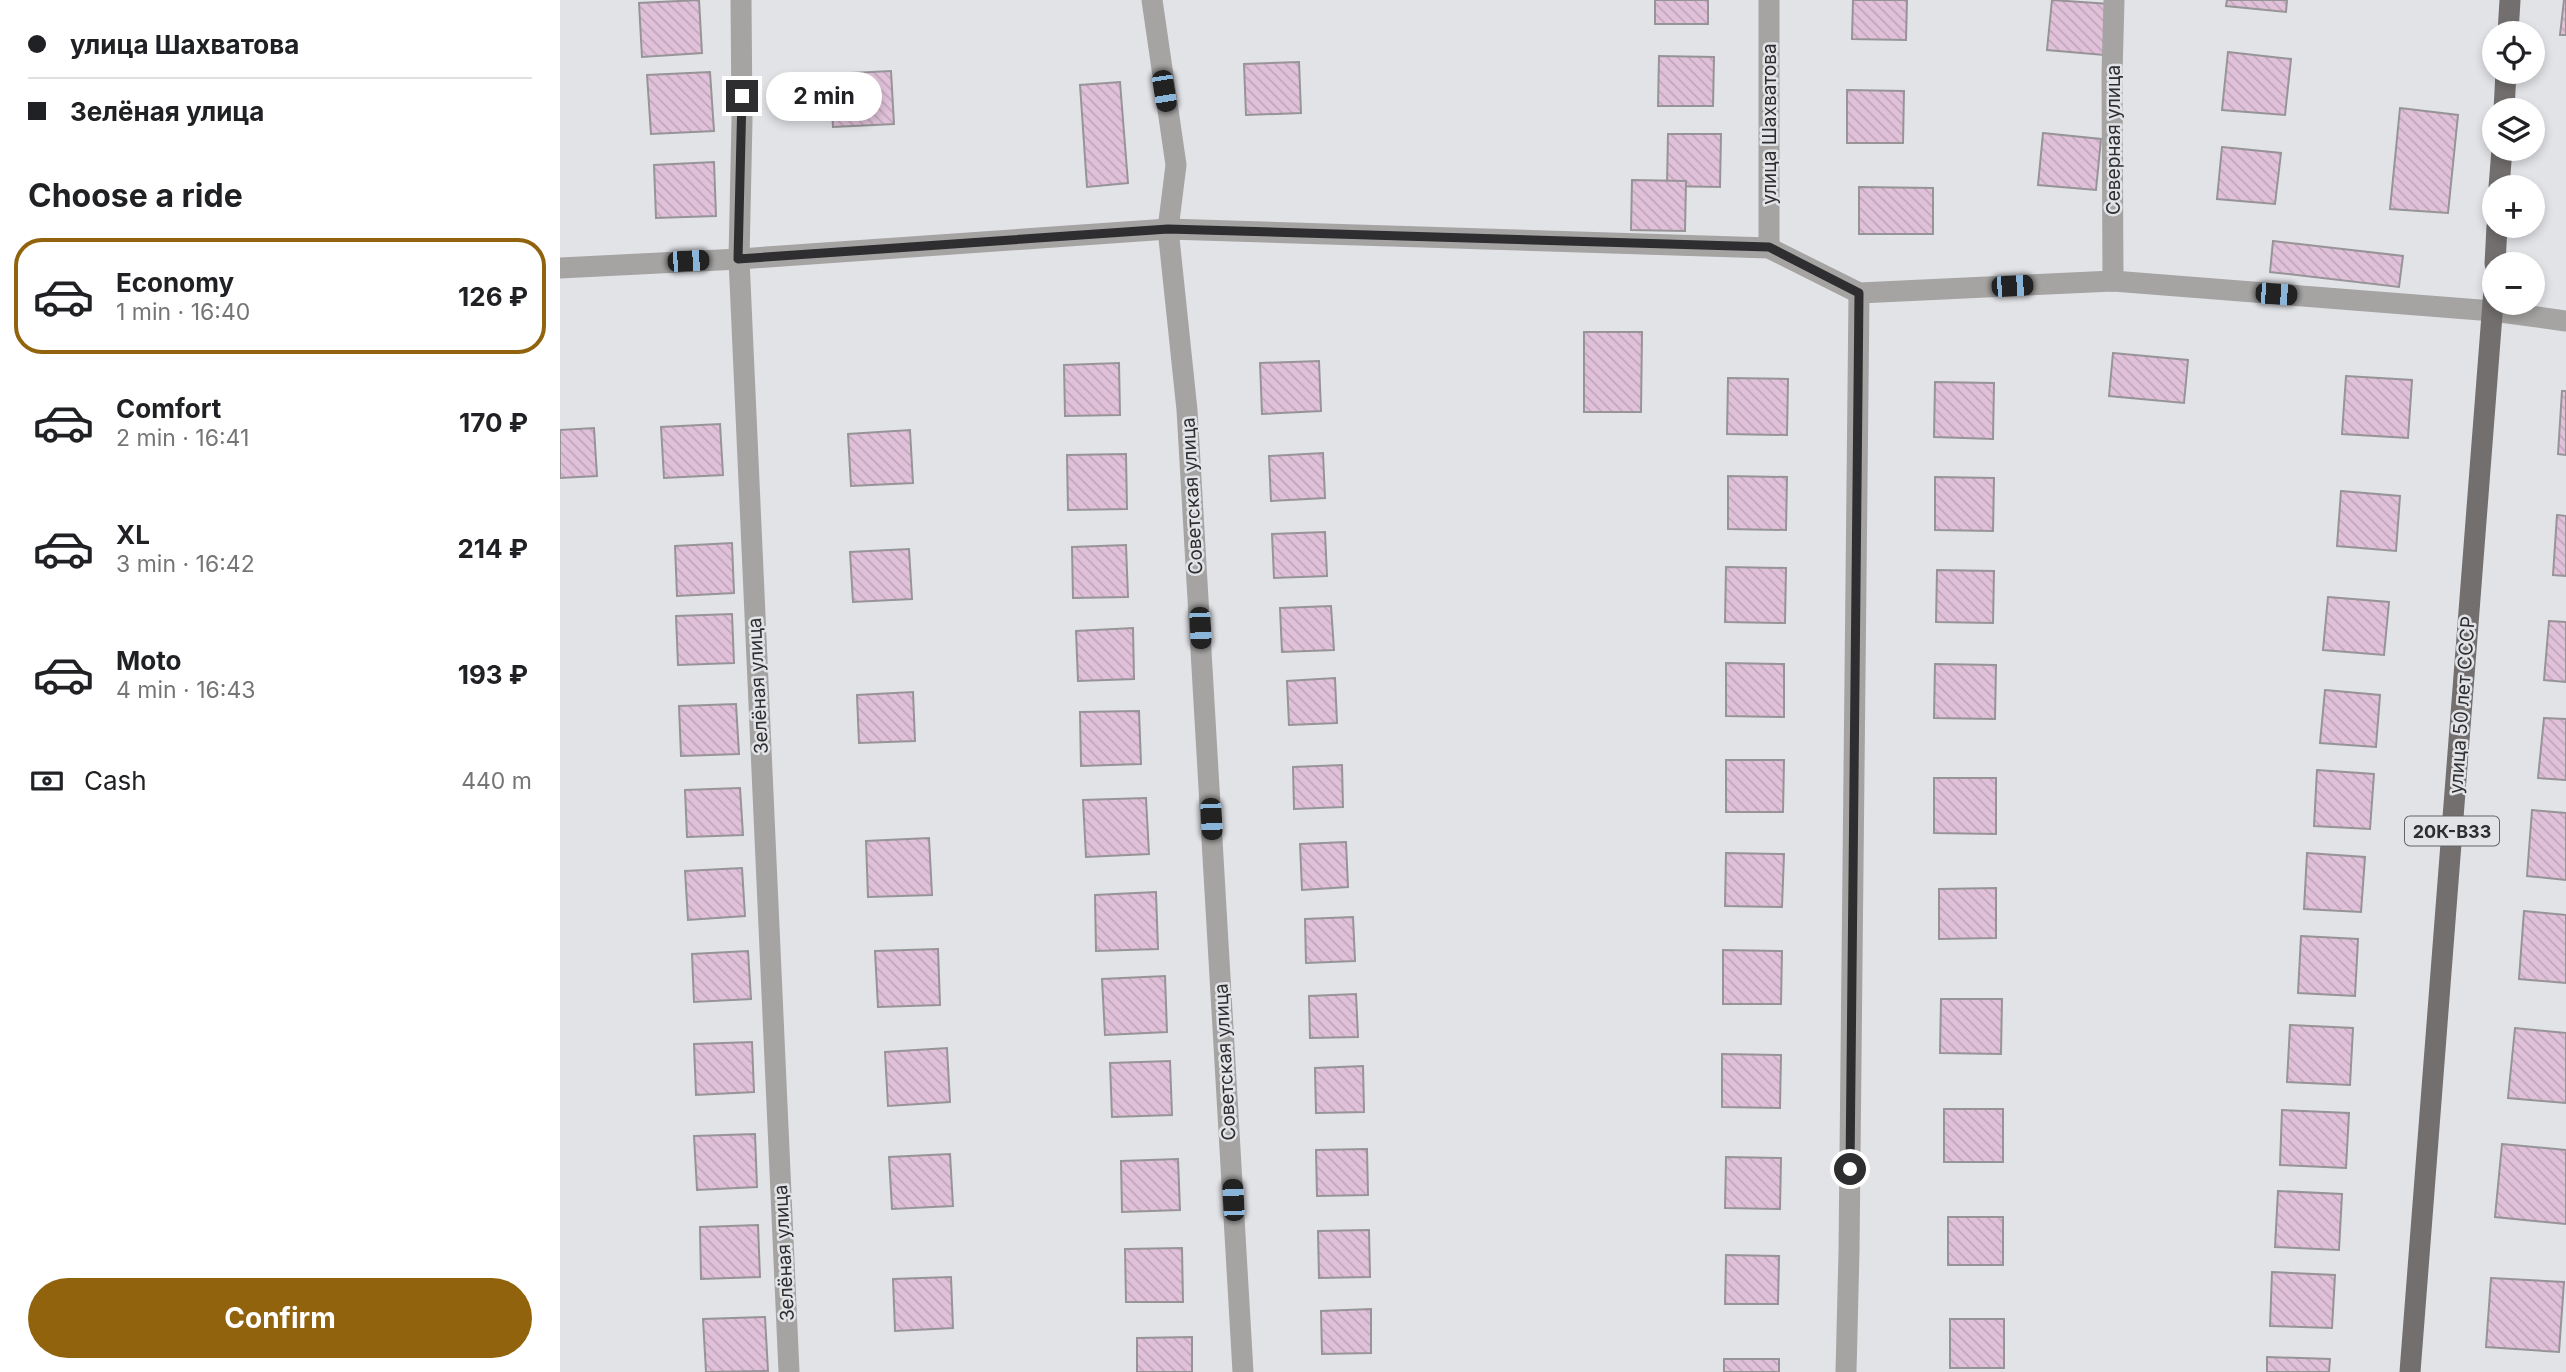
<!DOCTYPE html>
<meta charset="utf-8">
<style>
:root{--surface:#fff;--page:#f2f2f2;--text:#202124;--muted:#757577;--line:#e0e0e0;--accent:#91630d}
body{margin:0;font-family:Inter,sans-serif;background:var(--page);color:var(--text);height:100vh;display:flex;flex-direction:column;font-size:26px;white-space:nowrap}
*{box-sizing:border-box;margin:0}
p{font-size:23px;color:var(--muted)}
.icon{flex:none;width:38px;height:38px;fill:none;stroke:currentColor;stroke-width:2;stroke-linecap:round;stroke-linejoin:round}
.map{position:relative;flex:1;overflow:hidden}
.panel{display:flex;flex-direction:column;background:var(--surface);width:560px}
.panel>*{flex:none}
.top-card{display:grid;align-content:center;height:154px;padding:0 28px;background:var(--surface)}
.controls{position:absolute;left:1922px;top:21px;display:grid;gap:14px}
.controls a{display:grid;place-items:center;width:63px;height:63px;border-radius:50%;background:var(--surface);box-shadow:0 4px 10px #0003;font-size:35px}
.end{position:absolute;width:32px;height:32px;margin:-16px;border:9px solid #2e2e30;background:#fff;box-shadow:0 0 0 4px #fff}
.from{border-radius:50%}
.bubble{position:absolute;height:49px;border-radius:24px;background:var(--surface);box-shadow:0 4px 10px #0003;font-size:23px;font-weight:700;line-height:49px;text-align:center}
.car{position:absolute;width:21px;height:42px;margin:-21px -10px;border-radius:9px;box-shadow:0 0 5px 2px #0007;background:linear-gradient(#222 24%,#8ab4d8 0 40%,#222 0 76%,#8ab4d8 0 86%,#222 0)}
.top-card b{display:flex;align-items:center;gap:24px;height:66px;font-size:26px}
.top-card b+b{border-top:2px solid var(--line)}
.top-card i{width:18px;height:18px;background:var(--text)}
ul{padding:0;list-style:none}
li{display:flex;align-items:center;gap:21px;height:116px;margin:0 14px 10px;padding:0 14px;border:4px solid transparent;border-radius:28px}
li div{flex:1}
li b{display:block;font-size:26px}
li em{font-style:normal;font-weight:700}
li.selected{border-color:var(--accent)}
li>.icon{width:63px;height:63px;stroke-width:1.5}
h2{padding:0 28px;font-size:32px;line-height:84px}
.pay{display:flex;align-items:center;gap:18px;height:77px;padding:0 28px;font-size:26px}
.pay p{margin-inline-start:auto}
.primary-button{display:flex;gap:14px;margin-top:auto;padding:14px 28px}
.primary-button a{flex:1;height:80px;border-radius:42px;background:var(--accent);color:#fff;font-size:28px;font-weight:700;line-height:80px;text-align:center}
main{display:flex;flex:1;min-height:0}
.map>svg:first-child{display:block}
</style>
<main>
<section class="panel">
<div class="top-card">
<b><i class="from"></i>улица Шахватова</b>
<b><i></i>Зелёная улица</b>
</div>
<h2>Choose a ride</h2>
<ul>
<li class="selected"><svg class="icon" aria-label="car" viewBox="0 0 24 24"><path d="M5 17H2v-5l4-1 3-4h7l3 4 3 1v5h-3M9 17h6M6 11h13"/><circle cx="7" cy="17" r="2"/><circle cx="17" cy="17" r="2"/></svg><div><b>Economy</b><p>1 min · 16:40</p></div><em>126 ₽</em></li>
<li><svg class="icon" aria-label="car" viewBox="0 0 24 24"><path d="M5 17H2v-5l4-1 3-4h7l3 4 3 1v5h-3M9 17h6M6 11h13"/><circle cx="7" cy="17" r="2"/><circle cx="17" cy="17" r="2"/></svg><div><b>Comfort</b><p>2 min · 16:41</p></div><em>170 ₽</em></li>
<li><svg class="icon" aria-label="car" viewBox="0 0 24 24"><path d="M5 17H2v-5l4-1 3-4h7l3 4 3 1v5h-3M9 17h6M6 11h13"/><circle cx="7" cy="17" r="2"/><circle cx="17" cy="17" r="2"/></svg><div><b>XL</b><p>3 min · 16:42</p></div><em>214 ₽</em></li>
<li><svg class="icon" aria-label="car" viewBox="0 0 24 24"><path d="M5 17H2v-5l4-1 3-4h7l3 4 3 1v5h-3M9 17h6M6 11h13"/><circle cx="7" cy="17" r="2"/><circle cx="17" cy="17" r="2"/></svg><div><b>Moto</b><p>4 min · 16:43</p></div><em>193 ₽</em></li>
</ul>
<div class="pay"><svg class="icon" aria-label="cash" viewBox="0 0 24 24"><path d="M3 7h18v10H3z"/><circle cx="12" cy="12" r="2"/></svg>Cash<p>440 m</p></div>
<div class="primary-button"><a>Confirm</a></div>
</section>
<div class="map">
<svg width="2006" height="1372" viewBox="0 0 2006 1372">
<defs>
<pattern id="building-back-hatch" width="6" height="6" patternUnits="userSpaceOnUse" patternTransform="scale(1.75)"><rect width="6" height="6" fill="#e0c1d9"/><path d="M-1 5l2 2M0 0l6 6M5-1l2 2" fill="none" stroke="#c0a6bb"/></pattern>
</defs>
<rect width="100%" height="100%" fill="#e2e3e7"/>
<g fill="url(#building-back-hatch)" stroke="#979497" stroke-width="2">
<path d="M139,0L142,53L82,57L79,3Z"/>
<rect x="1095" y="0" width="53" height="24"/>
<path d="M1293,0H1347L1346,40L1292,39Z"/>
<path d="M1492,0L1550,4L1544,55L1487,50Z"/>
<path d="M1667,0H1727L1726,12L1666,6Z"/>
<path d="M2004,0H2006V35H2000Z"/>
<path d="M1668,52L1731,59L1725,115L1662,110Z"/>
<path d="M1099,56L1154,57L1153,106H1098Z"/>
<path d="M739,62L741,113L686,115L684,64Z"/>
<path d="M331,71L334,124L273,127L270,74Z"/>
<path d="M150,72L154,131L91,134L87,75Z"/>
<path d="M560,82L568,183L527,187L520,85Z"/>
<path d="M1287,90L1344,91L1343,143H1287Z"/>
<path d="M1840,108L1898,115L1888,213L1830,209Z"/>
<path d="M1483,133L1541,139L1536,190L1478,185Z"/>
<path d="M1108,134H1161L1160,187L1107,186Z"/>
<path d="M1662,147L1721,153L1715,204L1657,199Z"/>
<path d="M154,162L156,216L96,218L94,165Z"/>
<path d="M1072,180L1126,181L1125,231L1071,230Z"/>
<path d="M1299,187L1373,188V234H1299Z"/>
<path d="M1713,241L1843,256L1839,287L1710,272Z"/>
<path d="M1024,332H1082L1081,412H1024Z"/>
<path d="M1553,353L1628,360L1624,403L1549,396Z"/>
<path d="M759,361L761,411L702,414L700,363Z"/>
<path d="M559,363L560,415L505,416L504,365Z"/>
<path d="M1786,376L1852,380L1848,438L1782,434Z"/>
<path d="M1168,378L1228,379L1227,435L1167,434Z"/>
<path d="M1375,382L1434,383L1433,439L1374,437Z"/>
<path d="M2002,391H2006V455L1998,454Z"/>
<path d="M160,424L163,475L104,478L101,427Z"/>
<path d="M34,428L37,476L0,478V430Z"/>
<path d="M350,430L353,483L291,486L288,434Z"/>
<path d="M763,453L765,498L711,501L709,456Z"/>
<path d="M566,454L567,509L508,510L507,455Z"/>
<path d="M1168,476L1227,477L1226,530L1168,529Z"/>
<path d="M1375,477L1434,478L1433,531L1375,530Z"/>
<path d="M1781,491L1840,496L1836,551L1777,546Z"/>
<path d="M1997,515L2006,516V576L1993,575Z"/>
<path d="M765,532L767,576L714,578L712,534Z"/>
<path d="M172,543L174,593L117,596L115,546Z"/>
<path d="M566,545L568,597L513,598L512,547Z"/>
<path d="M349,549L352,599L293,602L290,552Z"/>
<path d="M1166,567L1226,568L1225,623L1165,622Z"/>
<path d="M1377,570L1434,571L1433,623L1376,622Z"/>
<path d="M1768,597L1829,602L1824,655L1763,650Z"/>
<path d="M771,606L774,650L722,652L720,608Z"/>
<path d="M172,614L174,663L118,665L116,616Z"/>
<path d="M1989,621L2006,622V682L1984,680Z"/>
<path d="M573,628L574,679L518,681L516,631Z"/>
<path d="M1166,663L1224,664V717L1166,716Z"/>
<path d="M1375,664L1436,665L1435,719L1374,718Z"/>
<path d="M775,678L777,723L729,725L727,681Z"/>
<path d="M1765,690L1820,695L1816,747L1760,743Z"/>
<path d="M353,692L355,741L299,743L297,695Z"/>
<path d="M176,704L179,754L121,756L119,706Z"/>
<path d="M579,711L581,764L521,766L520,712Z"/>
<path d="M1984,718L2006,719V780L1978,778Z"/>
<path d="M1166,760H1224L1223,812H1166Z"/>
<path d="M782,765L783,807L734,809L733,767Z"/>
<path d="M1757,770L1814,774L1810,829L1754,826Z"/>
<path d="M1374,778H1436V834L1374,833Z"/>
<path d="M180,788L183,835L127,837L125,790Z"/>
<path d="M586,798L589,854L526,857L523,800Z"/>
<path d="M1972,810L2006,813V880L1967,876Z"/>
<path d="M369,838L372,895L308,897L306,841Z"/>
<path d="M786,842L788,887L742,890L740,844Z"/>
<path d="M1166,853L1224,854L1222,907L1165,906Z"/>
<path d="M1747,853L1805,857L1801,912L1744,909Z"/>
<path d="M182,868L185,916L128,920L125,871Z"/>
<path d="M1436,888V938L1379,939V889Z"/>
<path d="M596,892L598,949L536,951L535,895Z"/>
<path d="M1964,911L2006,915V983L1959,979Z"/>
<path d="M793,917L795,961L746,963L745,919Z"/>
<path d="M1741,936L1798,939L1795,996L1738,993Z"/>
<path d="M378,949L380,1005L318,1007L315,951Z"/>
<path d="M1163,950L1222,951L1221,1004H1163Z"/>
<path d="M188,951L191,999L134,1002L132,954Z"/>
<path d="M605,976L607,1032L545,1035L542,979Z"/>
<path d="M796,994L798,1037L750,1038L749,996Z"/>
<path d="M1381,999H1442L1441,1054L1380,1053Z"/>
<path d="M1730,1025L1793,1028L1790,1085L1727,1082Z"/>
<path d="M1955,1028L2006,1033V1103L1948,1098Z"/>
<path d="M192,1042L194,1092L136,1095L134,1044Z"/>
<path d="M387,1048L390,1102L328,1106L325,1052Z"/>
<path d="M1162,1054L1221,1055L1220,1108L1162,1107Z"/>
<path d="M610,1061L612,1115L552,1117L550,1063Z"/>
<path d="M803,1066L804,1112L756,1113L755,1068Z"/>
<rect x="1384" y="1109" width="59" height="53"/>
<path d="M1722,1110L1789,1113L1786,1168L1720,1165Z"/>
<path d="M195,1134L197,1187L137,1190L134,1136Z"/>
<path d="M1942,1144L2006,1150V1224L1935,1217Z"/>
<path d="M807,1149L808,1195L757,1196L756,1150Z"/>
<path d="M390,1154L393,1206L332,1209L329,1157Z"/>
<path d="M1166,1157L1221,1158L1220,1209L1165,1208Z"/>
<path d="M618,1159L620,1210L562,1212L561,1161Z"/>
<path d="M1718,1191L1782,1194L1779,1250L1715,1247Z"/>
<rect x="1388" y="1217" width="55" height="48"/>
<path d="M198,1225L200,1277L141,1279L140,1227Z"/>
<path d="M809,1230L810,1277L759,1278L758,1231Z"/>
<path d="M622,1248L623,1302H566L565,1249Z"/>
<path d="M1166,1255L1219,1256L1218,1304H1165Z"/>
<path d="M1712,1272L1775,1275L1772,1328L1710,1326Z"/>
<path d="M391,1277L393,1328L335,1331L333,1279Z"/>
<path d="M1931,1278L2004,1282L1999,1352L1926,1347Z"/>
<path d="M811,1309V1353L762,1354L761,1311Z"/>
<path d="M205,1317L208,1371L146,1372L143,1319Z"/>
<rect x="1390" y="1319" width="54" height="49"/>
<path d="M632,1337V1372H577V1338Z"/>
<path d="M1707,1357L1770,1359L1769,1372H1707Z"/>
<rect x="1164" y="1359" width="55" height="13"/>
</g>
<g fill="none" stroke-linecap="round" stroke-linejoin="round">
<g stroke="#a5a4a3" stroke-width="21">
<path d="M181,0L182,120L179,259L229,1372"/>
<path d="M592,0L616,165L608,229L627,410L683,1372"/>
<path d="M1209,248V0"/>
<path d="M0,268L179,259L608,229L1209,248L1299,293L1553,281L1933,311L2006,321"/>
<path d="M1553,281L1552,74L1554,0"/>
<path d="M1286,1372L1289,1251L1299,293"/>
</g>
<g stroke="#726f6e" stroke-width="21">
<path d="M1948,33L1950,0"/>
<path d="M1944,110L1946,72"/>
<path d="M1939,187L1942,149"/>
<path d="M1935,264L1937,226"/>
<path d="M1850,1372L1934,289"/>
</g>
</g>
<g fill="none" stroke-linecap="round" stroke-linejoin="round">
<path stroke="#2e2e30" stroke-width="9" d="M182,96L178,259L608,229L1209,247L1299,293L1290,1169"/>
</g>
<g text-anchor="middle" dominant-baseline="central" stroke-width="5" stroke-linejoin="round" paint-order="stroke">
<rect fill="#e2e3e7" stroke="#646467" stroke-width="2" x="1845" y="816.5" width="94" height="29" rx="5"/>
<g font-size="18" font-weight="bold" fill="#2e2e30">
<text x="1892" y="831">20К-В33</text>
</g>
<g font-size="19" fill="#2e2e30" stroke="#e2e3e7">
<text transform="translate(1209 124) rotate(-90)">улица Шахватова</text>
<text transform="translate(1553 140) rotate(-90)">Северная улица</text>
<text transform="translate(632 496) rotate(-93)">Советская улица</text>
<text transform="translate(198 686) rotate(-93)">Зелёная улица</text>
<text transform="translate(1902 705) rotate(-86)">улица 50 лет СССР</text>
<text transform="translate(665 1062) rotate(-93)">Советская улица</text>
<text transform="translate(224 1253) rotate(-93)">Зелёная улица</text>
</g>
</g>
</svg>
<div class="controls">
<a><svg class="icon" aria-label="locate" viewBox="0 0 24 24"><circle cx="12" cy="12" r="6"/><path d="M12 2v4M12 18v4M2 12h4M18 12h4"/></svg></a>
<a><svg class="icon" aria-label="layers" viewBox="0 0 24 24"><path d="M12 4l9 5-9 5-9-5zM3 14l9 5 9-5"/></svg></a>
<a>+</a>
<a>−</a>
</div>
<i class="end from" style="left:1290px;top:1169px"></i>
<i class="end" style="left:182px;top:96px"></i>
<div class="bubble" style="left:206px;top:72px;width:116px">2 min</div>
<i class="car" style="left:604px;top:91px;rotate:171deg"></i>
<i class="car" style="left:128px;top:261px;rotate:87deg"></i>
<i class="car" style="left:1452px;top:286px;rotate:87deg"></i>
<i class="car" style="left:1716px;top:294px;rotate:94deg"></i>
<i class="car" style="left:640px;top:628px;rotate:177deg"></i>
<i class="car" style="left:651px;top:819px;rotate:177deg"></i>
<i class="car" style="left:673px;top:1200px;rotate:357deg"></i>
</div>
</main>
